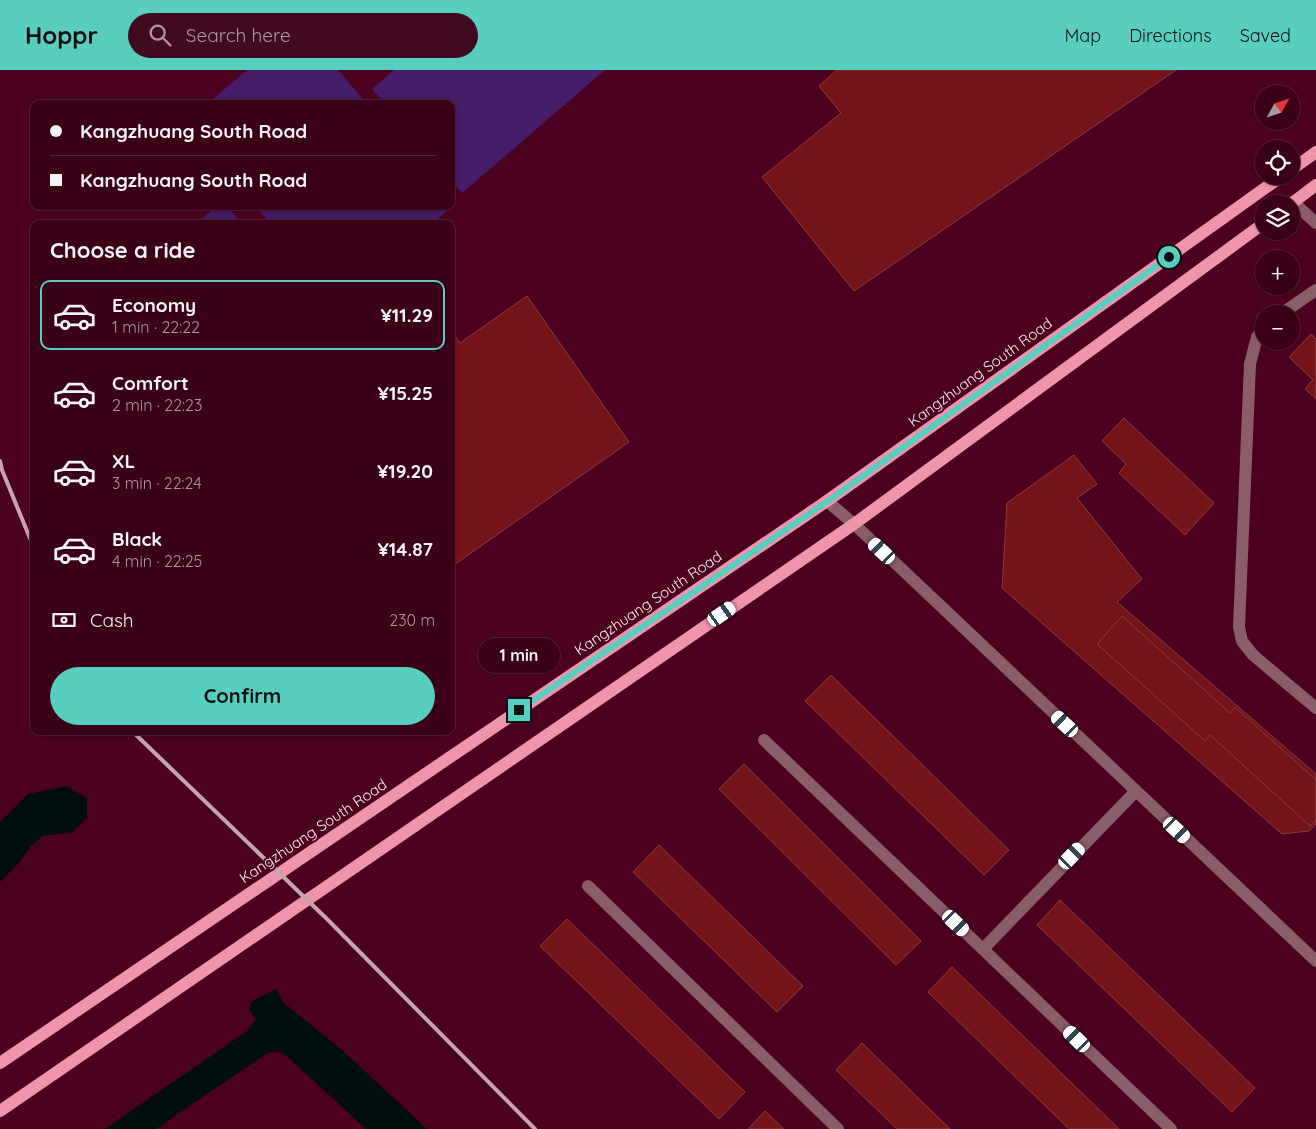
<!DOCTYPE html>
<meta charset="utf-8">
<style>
:root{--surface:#390017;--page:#400a20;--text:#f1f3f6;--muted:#ab97a1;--line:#532236;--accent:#58cec0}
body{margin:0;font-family:Quicksand,sans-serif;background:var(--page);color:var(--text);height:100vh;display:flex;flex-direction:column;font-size:19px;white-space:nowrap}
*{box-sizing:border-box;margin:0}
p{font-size:16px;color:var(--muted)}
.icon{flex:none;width:28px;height:28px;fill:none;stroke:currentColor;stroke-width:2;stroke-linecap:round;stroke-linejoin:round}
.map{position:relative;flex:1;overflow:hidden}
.side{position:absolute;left:30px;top:150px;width:425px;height:515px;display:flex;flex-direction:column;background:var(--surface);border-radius:10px;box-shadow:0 1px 4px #0004,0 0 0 1px var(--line)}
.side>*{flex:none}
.banner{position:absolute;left:30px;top:30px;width:425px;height:110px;border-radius:10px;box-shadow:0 1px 4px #0004,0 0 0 1px var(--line);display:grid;align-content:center;height:110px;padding:0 20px;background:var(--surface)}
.needle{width:32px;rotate:50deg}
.fabs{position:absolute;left:1255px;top:15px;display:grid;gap:10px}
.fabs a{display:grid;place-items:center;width:45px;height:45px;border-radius:50%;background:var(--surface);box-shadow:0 1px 4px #0004,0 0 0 1px var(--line);font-size:25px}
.end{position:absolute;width:22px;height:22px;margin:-11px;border:6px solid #58cec0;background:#111;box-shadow:0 0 0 2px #111}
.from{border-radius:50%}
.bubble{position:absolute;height:35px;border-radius:18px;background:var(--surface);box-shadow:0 1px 4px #0004,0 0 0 1px var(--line);font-size:16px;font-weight:700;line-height:35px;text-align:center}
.car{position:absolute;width:15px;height:30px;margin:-15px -8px;border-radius:6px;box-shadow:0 0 4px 1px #0007;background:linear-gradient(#fff 24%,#345 0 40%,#fff 0 76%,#345 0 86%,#fff 0)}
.banner b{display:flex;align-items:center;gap:18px;height:48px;font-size:19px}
.banner b+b{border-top:1px solid var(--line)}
.banner i{width:12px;height:12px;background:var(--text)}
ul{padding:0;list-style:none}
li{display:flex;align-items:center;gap:15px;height:70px;margin:0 10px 8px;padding:0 10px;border:2px solid transparent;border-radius:10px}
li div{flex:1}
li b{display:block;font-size:19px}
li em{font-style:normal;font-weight:700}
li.current{border-color:var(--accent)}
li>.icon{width:45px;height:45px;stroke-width:1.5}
h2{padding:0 20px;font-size:22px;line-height:60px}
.pay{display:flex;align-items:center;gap:12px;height:55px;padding:0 20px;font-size:19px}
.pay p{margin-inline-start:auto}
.cta{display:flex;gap:10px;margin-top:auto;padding:10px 20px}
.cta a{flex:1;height:58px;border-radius:30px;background:var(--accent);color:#111;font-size:20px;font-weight:700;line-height:58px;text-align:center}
header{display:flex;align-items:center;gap:30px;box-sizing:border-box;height:70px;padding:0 25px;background:var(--accent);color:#111}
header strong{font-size:24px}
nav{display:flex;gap:28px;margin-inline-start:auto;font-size:18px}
.search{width:350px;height:45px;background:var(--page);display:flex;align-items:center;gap:12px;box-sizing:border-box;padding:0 18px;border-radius:28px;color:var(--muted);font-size:19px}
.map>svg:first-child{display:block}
</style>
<header>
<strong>Hoppr</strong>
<div class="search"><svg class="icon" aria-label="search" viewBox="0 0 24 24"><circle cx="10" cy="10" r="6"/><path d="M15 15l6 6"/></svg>Search here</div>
<nav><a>Map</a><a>Directions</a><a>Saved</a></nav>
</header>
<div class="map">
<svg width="1316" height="1059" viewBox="0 0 1316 1059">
<rect width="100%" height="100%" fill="#4c001f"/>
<g fill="#441c67">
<path d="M247,0H338L367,34H207Z"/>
<path d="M394,0H605L462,123L451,111V34H385L372,19Z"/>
<path d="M451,132L454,135L432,154H271L256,136H451Z"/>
<path d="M218,136H227L242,154H195Z"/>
</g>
<g fill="#000f0d">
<path d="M66,716L87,728V748L71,763L43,766L30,777L19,793L0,812V752L28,724Z"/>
<path d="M276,919L283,932L342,980L427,1059H366L287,986L278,981L266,984L156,1059H105L247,961L256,949L249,940L251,932Z"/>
</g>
<g fill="#741418" stroke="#8a3c39">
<path d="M837,0H1176L854,221L762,107L841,43L819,16Z"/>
<path d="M527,226L629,372L451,497V260L460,273Z"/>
<path d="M1311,264L1316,269V329L1305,319L1313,310L1289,287Z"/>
<path d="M1124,348L1214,433L1185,465L1119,403L1126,394L1102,371Z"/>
<path d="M1074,385L1097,414L1077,428L1142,509L1117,532L1316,704V754L1309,761L1282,764L1002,518L1007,433Z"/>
<path d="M1122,546L1230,643L1235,637L1316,710V750L1310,756L1210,665L1205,671L1097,574Z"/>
<path d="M831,605L1009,780L984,805L805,631Z"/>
<path d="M744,694L921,871L896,895L719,719Z"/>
<path d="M659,775L803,916L777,942L633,802Z"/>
<path d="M1060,830L1255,1018L1232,1042L1037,855Z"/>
<path d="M567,849L745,1022L719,1049L540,876Z"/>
<path d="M952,897L1119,1059H1069L928,922Z"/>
<path d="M862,973L950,1059H897L836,1000Z"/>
<path d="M765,1041L784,1059H748Z"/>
</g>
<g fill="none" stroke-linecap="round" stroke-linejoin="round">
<g stroke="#8a5e68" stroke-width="12">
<path d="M1293,132L1316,153"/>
<path d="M1281,244L1316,220"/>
<path d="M1264,258L1257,267L1250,294L1239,557L1242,571L1253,585L1316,638"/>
<path d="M827,431L854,454L1316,891"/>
<path d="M764,670L1171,1059"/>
<path d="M588,816L838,1059"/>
<path d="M983,879L1136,721"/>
</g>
<g stroke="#ef95ab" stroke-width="12">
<path d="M1291,100L1316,82"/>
<path d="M1291,134L1316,115"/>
<path d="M0,993L827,431L1282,106"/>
<path d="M0,1041L854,454L1264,153"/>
</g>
<g stroke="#c7a3af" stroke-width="4">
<path d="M0,391L2,400L34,478"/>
<path d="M132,661L327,849L535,1059"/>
</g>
</g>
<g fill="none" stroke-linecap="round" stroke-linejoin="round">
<path stroke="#58cec0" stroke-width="6" d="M519,640L828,431L1169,187"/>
</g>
<g text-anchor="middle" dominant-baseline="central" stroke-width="4" stroke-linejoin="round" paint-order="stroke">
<g font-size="15" fill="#fbe8ec" stroke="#4c001f">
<text transform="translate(980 302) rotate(-36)">Kangzhuang South Road</text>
<text transform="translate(648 533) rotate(-34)">Kangzhuang South Road</text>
<text transform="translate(313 761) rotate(-34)">Kangzhuang South Road</text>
</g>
</g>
</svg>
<div class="fabs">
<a><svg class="needle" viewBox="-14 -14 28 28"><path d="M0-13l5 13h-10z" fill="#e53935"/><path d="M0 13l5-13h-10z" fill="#ab97a1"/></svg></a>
<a><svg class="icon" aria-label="locate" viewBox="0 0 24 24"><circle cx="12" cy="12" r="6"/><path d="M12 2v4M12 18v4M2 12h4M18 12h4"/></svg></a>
<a><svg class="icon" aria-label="layers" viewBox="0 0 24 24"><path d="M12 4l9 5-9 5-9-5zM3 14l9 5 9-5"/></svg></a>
<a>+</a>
<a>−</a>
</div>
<i class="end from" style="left:1169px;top:187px"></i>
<i class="end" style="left:519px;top:640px"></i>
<div class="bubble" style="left:478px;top:568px;width:82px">1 min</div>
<i class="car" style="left:882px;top:481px;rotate:313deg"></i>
<i class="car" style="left:722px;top:544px;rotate:55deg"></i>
<i class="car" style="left:1065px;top:654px;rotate:313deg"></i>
<i class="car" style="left:1177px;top:760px;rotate:133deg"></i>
<i class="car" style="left:1072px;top:786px;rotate:44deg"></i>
<i class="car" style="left:956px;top:853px;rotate:134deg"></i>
<i class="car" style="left:1077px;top:969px;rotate:314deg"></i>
<div class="banner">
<b><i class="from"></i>Kangzhuang South Road</b>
<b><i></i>Kangzhuang South Road</b>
</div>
<section class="side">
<h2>Choose a ride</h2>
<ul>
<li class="current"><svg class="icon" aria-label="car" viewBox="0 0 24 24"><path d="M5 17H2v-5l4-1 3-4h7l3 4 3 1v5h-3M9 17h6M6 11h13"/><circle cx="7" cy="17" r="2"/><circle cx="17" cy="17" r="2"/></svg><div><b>Economy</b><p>1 min · 22:22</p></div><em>¥11.29</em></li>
<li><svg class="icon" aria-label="car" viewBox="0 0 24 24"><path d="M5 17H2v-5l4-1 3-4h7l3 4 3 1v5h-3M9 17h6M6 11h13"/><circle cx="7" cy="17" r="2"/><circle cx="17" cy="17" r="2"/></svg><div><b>Comfort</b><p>2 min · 22:23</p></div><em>¥15.25</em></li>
<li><svg class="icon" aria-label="car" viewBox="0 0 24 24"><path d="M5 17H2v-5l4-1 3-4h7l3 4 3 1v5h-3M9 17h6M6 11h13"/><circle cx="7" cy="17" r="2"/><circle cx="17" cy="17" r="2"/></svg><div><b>XL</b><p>3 min · 22:24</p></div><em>¥19.20</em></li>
<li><svg class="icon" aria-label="car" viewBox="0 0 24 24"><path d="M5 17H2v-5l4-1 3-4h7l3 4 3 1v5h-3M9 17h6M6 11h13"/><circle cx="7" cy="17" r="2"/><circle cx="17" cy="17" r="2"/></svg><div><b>Black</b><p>4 min · 22:25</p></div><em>¥14.87</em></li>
</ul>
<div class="pay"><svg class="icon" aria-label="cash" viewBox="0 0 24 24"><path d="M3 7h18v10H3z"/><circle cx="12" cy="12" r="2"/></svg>Cash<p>230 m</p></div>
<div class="cta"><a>Confirm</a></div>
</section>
</div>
